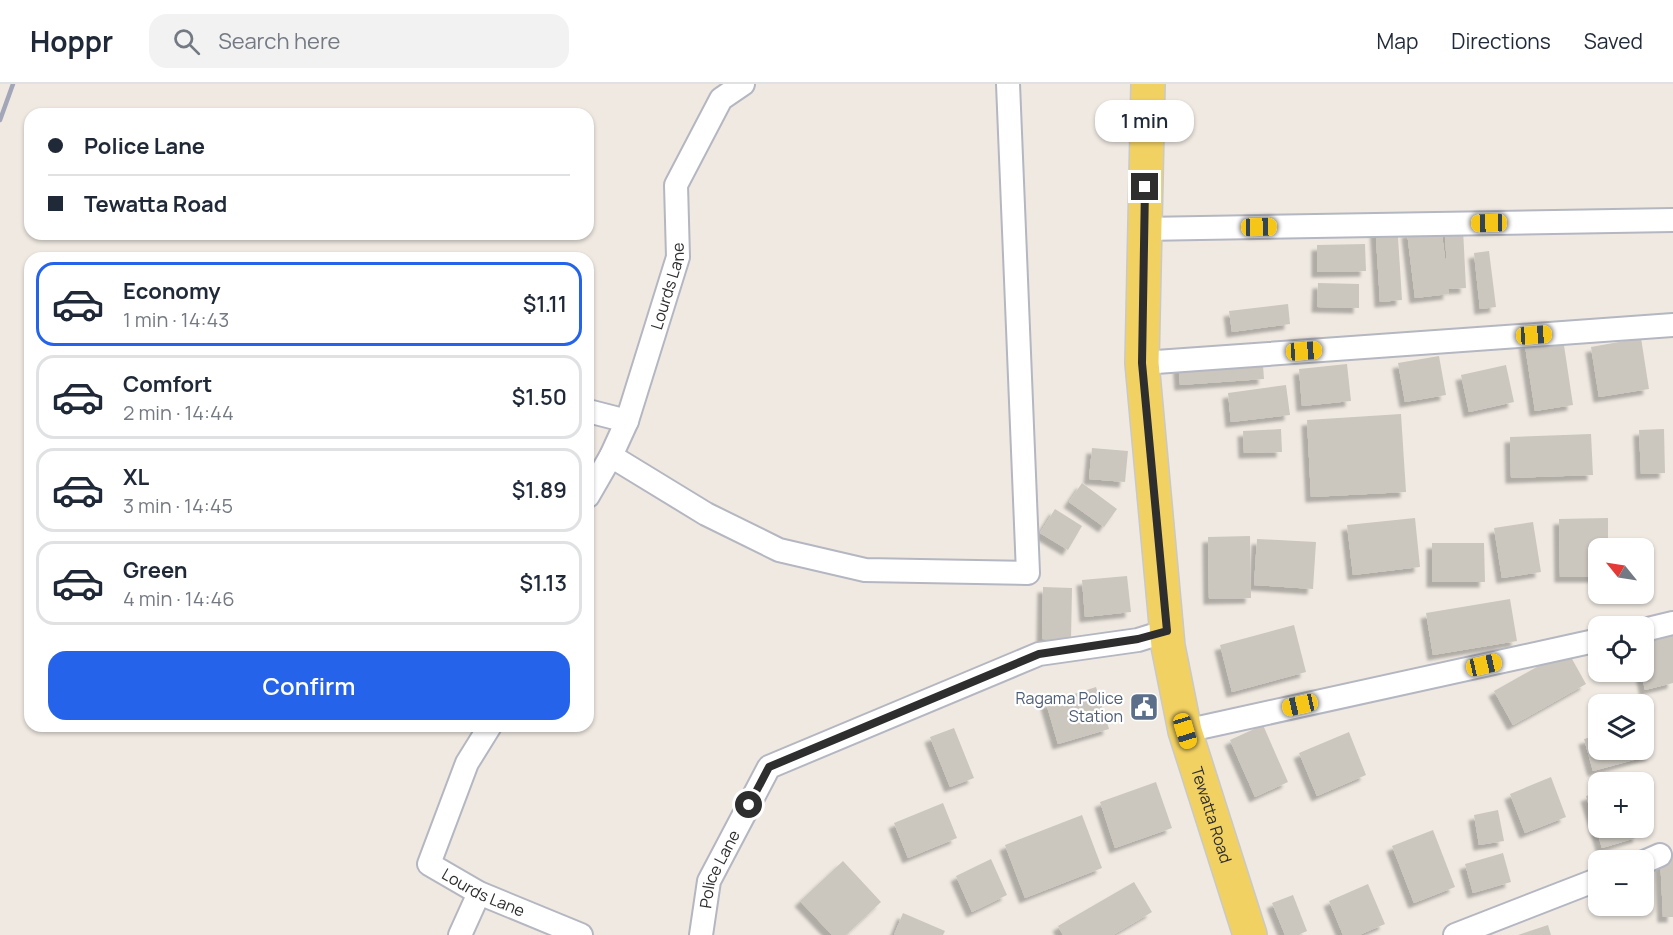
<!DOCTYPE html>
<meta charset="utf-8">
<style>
:root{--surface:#fff;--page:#f2f2f3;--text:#1f2937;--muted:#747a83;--line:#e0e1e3;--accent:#2563eb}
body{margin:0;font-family:Manrope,sans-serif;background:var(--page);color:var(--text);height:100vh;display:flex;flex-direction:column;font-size:22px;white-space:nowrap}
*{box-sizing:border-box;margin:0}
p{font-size:20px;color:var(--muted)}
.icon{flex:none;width:33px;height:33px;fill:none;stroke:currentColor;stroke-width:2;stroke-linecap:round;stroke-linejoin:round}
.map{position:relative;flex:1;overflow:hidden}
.drawer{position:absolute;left:24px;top:168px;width:570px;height:480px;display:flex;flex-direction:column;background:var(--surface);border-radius:18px;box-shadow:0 2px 4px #0004}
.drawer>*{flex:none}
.banner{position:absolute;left:24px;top:24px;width:570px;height:132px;border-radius:18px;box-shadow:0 2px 4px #0004;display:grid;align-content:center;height:132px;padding:0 24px;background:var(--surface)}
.needle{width:39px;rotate:300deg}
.tools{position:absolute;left:1588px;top:454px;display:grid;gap:12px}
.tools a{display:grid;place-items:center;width:66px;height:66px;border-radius:12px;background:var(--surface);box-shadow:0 2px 4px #0004;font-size:30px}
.end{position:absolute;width:27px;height:27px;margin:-14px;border:8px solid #2e2e2e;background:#fff;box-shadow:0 0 0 3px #fff}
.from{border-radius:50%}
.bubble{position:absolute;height:42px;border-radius:18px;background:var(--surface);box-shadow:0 2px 4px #0004;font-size:20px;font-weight:600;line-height:42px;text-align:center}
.car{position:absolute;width:18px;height:36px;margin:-18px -9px;border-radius:8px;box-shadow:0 0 4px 2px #0007;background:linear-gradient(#f5c518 24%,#345 0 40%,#f5c518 0 76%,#345 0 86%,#f5c518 0)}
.banner b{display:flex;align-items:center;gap:21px;height:57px;font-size:22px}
.banner b+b{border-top:2px solid var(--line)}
.banner i{width:15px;height:15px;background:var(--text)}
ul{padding:10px 0 0;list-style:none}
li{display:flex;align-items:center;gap:18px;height:84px;margin:0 12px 9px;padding:0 12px;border:3px solid var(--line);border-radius:18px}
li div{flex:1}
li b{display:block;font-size:22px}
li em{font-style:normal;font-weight:600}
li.active{border-color:var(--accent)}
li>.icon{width:54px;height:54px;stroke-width:1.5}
.action{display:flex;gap:12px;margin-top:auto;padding:12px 24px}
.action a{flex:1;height:69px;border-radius:18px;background:var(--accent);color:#fff;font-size:24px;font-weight:600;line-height:69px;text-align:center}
header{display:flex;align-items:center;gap:36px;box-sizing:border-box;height:84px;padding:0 30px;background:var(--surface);border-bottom:2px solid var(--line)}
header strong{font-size:28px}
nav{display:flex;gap:33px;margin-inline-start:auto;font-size:21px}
.search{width:420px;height:54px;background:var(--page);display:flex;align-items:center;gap:15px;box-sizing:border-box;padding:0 21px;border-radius:18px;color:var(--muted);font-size:22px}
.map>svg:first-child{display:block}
</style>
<header>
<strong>Hoppr</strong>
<div class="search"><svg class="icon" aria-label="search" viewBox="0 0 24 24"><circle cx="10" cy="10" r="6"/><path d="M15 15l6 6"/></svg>Search here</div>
<nav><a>Map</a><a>Directions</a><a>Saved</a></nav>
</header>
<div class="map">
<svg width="1673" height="851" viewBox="0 0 1673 851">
<defs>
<filter id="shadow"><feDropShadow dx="-5.5" dy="5.5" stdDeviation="1.5" flood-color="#0004"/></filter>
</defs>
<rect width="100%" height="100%" fill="#efe9e1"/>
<g fill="#cbc7bf" filter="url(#shadow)">
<path d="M1397,137L1402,216L1380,218L1375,138Z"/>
<path d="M1441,143L1447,189L1445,146L1463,145L1466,204L1448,205L1449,210L1415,214L1407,148Z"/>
<path d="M1365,160L1366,187L1317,188V161Z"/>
<path d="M1489,167L1496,223L1480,225L1474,169Z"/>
<path d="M1318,199L1359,200V224L1317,223Z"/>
<path d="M1288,220L1290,240L1232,248L1229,227Z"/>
<path d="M1562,248L1573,321L1535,327L1524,255Z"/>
<path d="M1641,254L1649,305L1599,313L1591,263Z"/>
<path d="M1262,268L1264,295L1180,301L1178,274Z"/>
<path d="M1439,272L1446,311L1405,318L1398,279Z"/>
<path d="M1347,280L1351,317L1302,322L1299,285Z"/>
<path d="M1506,281L1514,318L1469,328L1461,291Z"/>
<path d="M1286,301L1290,331L1231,338L1228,309Z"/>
<path d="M1401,330L1406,408L1311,413L1307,336Z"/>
<path d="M1281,345L1282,368L1244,369L1243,347Z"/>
<path d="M1664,345L1665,389L1641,390L1639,346Z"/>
<path d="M1591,350L1593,391L1511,394L1510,353Z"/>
<path d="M1092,364L1128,367L1125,398L1089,395Z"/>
<path d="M1082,399L1117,425L1104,443L1069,418Z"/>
<path d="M1055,425L1082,442L1068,466L1040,449Z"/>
<path d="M1415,434L1420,483L1353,491L1347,441Z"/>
<path d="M1608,434V465H1599V493H1560L1559,435Z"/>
<path d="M1533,438L1541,488L1502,494L1494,444Z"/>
<path d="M1250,452L1251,514L1209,515L1208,453Z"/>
<path d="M1257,455L1316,458L1313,505L1254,501Z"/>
<path d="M1432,459H1484L1485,498H1432Z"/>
<path d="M1127,492L1131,528L1085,533L1082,496Z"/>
<path d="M1043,503L1072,504L1071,556L1042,555Z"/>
<path d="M1510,515L1517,557L1433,571L1426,529Z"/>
<path d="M1294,541L1306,588L1232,608L1220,561Z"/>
<path d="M1673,547V599L1645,606L1641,588H1644V555Z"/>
<path d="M1567,566L1586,600L1513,641L1494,607Z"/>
<path d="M1096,603L1109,645L1058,660L1046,619Z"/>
<path d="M1263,641L1288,698L1255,713L1230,656Z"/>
<path d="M954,644L974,694L950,703L930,653Z"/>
<path d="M1645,644L1652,671L1593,687L1584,655L1599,651V666H1644Z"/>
<path d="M1349,648L1366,691L1317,712L1299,669Z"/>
<path d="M1551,693L1566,733L1525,749L1510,710Z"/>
<path d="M1156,698L1172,744L1115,764L1100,718Z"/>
<path d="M1599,708V744H1636L1639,753L1602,764L1586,712Z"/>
<path d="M943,719L957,754L908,774L894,739Z"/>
<path d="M1498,726L1504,757L1479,761L1474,731Z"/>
<path d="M1082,731L1102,784L1025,814L1005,761Z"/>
<path d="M1433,746L1455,803L1414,819L1392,762Z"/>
<path d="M1503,769L1511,798L1473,809L1465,780Z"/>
<path d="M1660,771H1673V833H1663Z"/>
<path d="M991,775L1007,811L972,828L956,792Z"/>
<path d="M843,777L881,818L846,851H832L800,817Z"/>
<path d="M1134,798L1152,828L1113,851H1063L1058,842Z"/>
<path d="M1368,800L1385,840L1359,851H1343L1329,817Z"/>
<path d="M1293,811L1307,847L1298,851H1285L1272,819Z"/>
<path d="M903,829L945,847L943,851H894Z"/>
<path d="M1548,841L1551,851H1518Z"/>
</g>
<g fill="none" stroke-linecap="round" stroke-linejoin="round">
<g stroke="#b4b7c1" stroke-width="26">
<g id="street">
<path d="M1144,145L1673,136"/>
<path d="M1142,279L1673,241"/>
<path d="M588,327L627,337"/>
<path d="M611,372L706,430L779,466L865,486L1028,489L1008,0"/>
<path id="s1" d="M588,412L611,372L627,337L678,173L676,101L721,15L743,0"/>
<path d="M1644,546L1673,539"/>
<path id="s2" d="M490,642L467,679L429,780L479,809L581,851"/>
<path d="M1185,647L1599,556"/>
<path d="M1644,778L1660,771"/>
<path d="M460,851L479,809"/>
<path id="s3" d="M701,851L709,797L769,683L1039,570L1138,556L1167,547"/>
<path d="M1455,851L1599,795"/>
</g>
</g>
<g stroke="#c9c9c9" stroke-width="36">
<g id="primary">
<path id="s4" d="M1148,0L1142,279L1168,562L1185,647L1250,851"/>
</g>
</g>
<use href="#street" stroke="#fff" stroke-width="22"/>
<use href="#primary" stroke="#f2d163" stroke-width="33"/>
<path stroke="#a3a6b8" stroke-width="4.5" d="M0,36L13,0"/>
</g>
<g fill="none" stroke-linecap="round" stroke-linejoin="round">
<path stroke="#2e2e2e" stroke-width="8" d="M749,721L769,683L1039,570L1138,555L1167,547L1142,279L1145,103"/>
</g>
<defs>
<g id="civic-square" transform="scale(1.5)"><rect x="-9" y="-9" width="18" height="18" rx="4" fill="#5c6f8a" stroke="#fff"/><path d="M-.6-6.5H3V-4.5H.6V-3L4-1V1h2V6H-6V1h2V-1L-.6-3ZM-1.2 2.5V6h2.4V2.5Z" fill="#fff"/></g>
</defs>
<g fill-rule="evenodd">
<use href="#civic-square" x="1144" y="623"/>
</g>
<g text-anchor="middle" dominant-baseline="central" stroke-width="4.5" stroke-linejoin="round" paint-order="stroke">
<g font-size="16" fill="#2e2e2e" stroke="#fff">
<text stroke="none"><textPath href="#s1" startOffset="226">Lourds Lane</textPath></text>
<text stroke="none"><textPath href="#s4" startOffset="738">Tewatta Road</textPath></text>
<text stroke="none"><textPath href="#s3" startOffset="69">Police Lane</textPath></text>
<text stroke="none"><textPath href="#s2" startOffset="213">Lourds Lane</textPath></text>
</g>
<g font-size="16" fill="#4e5e75" stroke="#fff" text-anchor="end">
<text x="1123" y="614">Ragama Police<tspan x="1123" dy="18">Station</tspan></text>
</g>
</g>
</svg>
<div class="tools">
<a><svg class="needle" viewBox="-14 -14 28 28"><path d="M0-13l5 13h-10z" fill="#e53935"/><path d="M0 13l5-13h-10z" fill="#747a83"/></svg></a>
<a><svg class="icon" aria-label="locate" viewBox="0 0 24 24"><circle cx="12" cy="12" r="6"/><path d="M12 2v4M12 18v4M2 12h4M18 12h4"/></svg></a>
<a><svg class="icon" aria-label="layers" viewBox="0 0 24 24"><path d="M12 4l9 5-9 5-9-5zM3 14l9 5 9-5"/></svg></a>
<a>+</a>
<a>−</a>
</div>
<i class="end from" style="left:749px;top:721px"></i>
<i class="end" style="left:1145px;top:103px"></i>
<div class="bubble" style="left:1095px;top:16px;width:99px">1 min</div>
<i class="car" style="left:1489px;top:139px;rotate:269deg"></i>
<i class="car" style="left:1259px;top:143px;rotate:89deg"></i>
<i class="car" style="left:1534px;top:251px;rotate:86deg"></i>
<i class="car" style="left:1304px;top:267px;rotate:86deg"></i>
<i class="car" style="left:1484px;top:581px;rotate:77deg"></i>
<i class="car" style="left:1300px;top:621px;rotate:257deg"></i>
<i class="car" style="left:1185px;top:647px;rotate:163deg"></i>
<div class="banner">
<b><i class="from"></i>Police Lane</b>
<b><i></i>Tewatta Road</b>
</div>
<section class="drawer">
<ul>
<li class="active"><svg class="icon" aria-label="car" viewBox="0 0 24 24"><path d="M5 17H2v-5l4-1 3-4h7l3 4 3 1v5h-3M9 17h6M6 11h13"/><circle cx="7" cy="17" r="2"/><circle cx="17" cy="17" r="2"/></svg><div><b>Economy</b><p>1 min · 14:43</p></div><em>$1.11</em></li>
<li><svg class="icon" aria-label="car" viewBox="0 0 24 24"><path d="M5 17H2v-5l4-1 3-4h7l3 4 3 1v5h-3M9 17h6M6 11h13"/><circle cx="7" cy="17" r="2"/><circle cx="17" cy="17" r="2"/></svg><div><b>Comfort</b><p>2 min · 14:44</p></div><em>$1.50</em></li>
<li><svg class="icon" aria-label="car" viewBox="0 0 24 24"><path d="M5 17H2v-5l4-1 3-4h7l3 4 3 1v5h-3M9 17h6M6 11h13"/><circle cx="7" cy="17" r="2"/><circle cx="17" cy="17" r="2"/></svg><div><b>XL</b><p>3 min · 14:45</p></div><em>$1.89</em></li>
<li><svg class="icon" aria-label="car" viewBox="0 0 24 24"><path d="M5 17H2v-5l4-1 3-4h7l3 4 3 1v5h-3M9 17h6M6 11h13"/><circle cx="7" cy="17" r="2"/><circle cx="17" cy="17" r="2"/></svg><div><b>Green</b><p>4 min · 14:46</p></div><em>$1.13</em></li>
</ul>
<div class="action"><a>Confirm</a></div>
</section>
</div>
